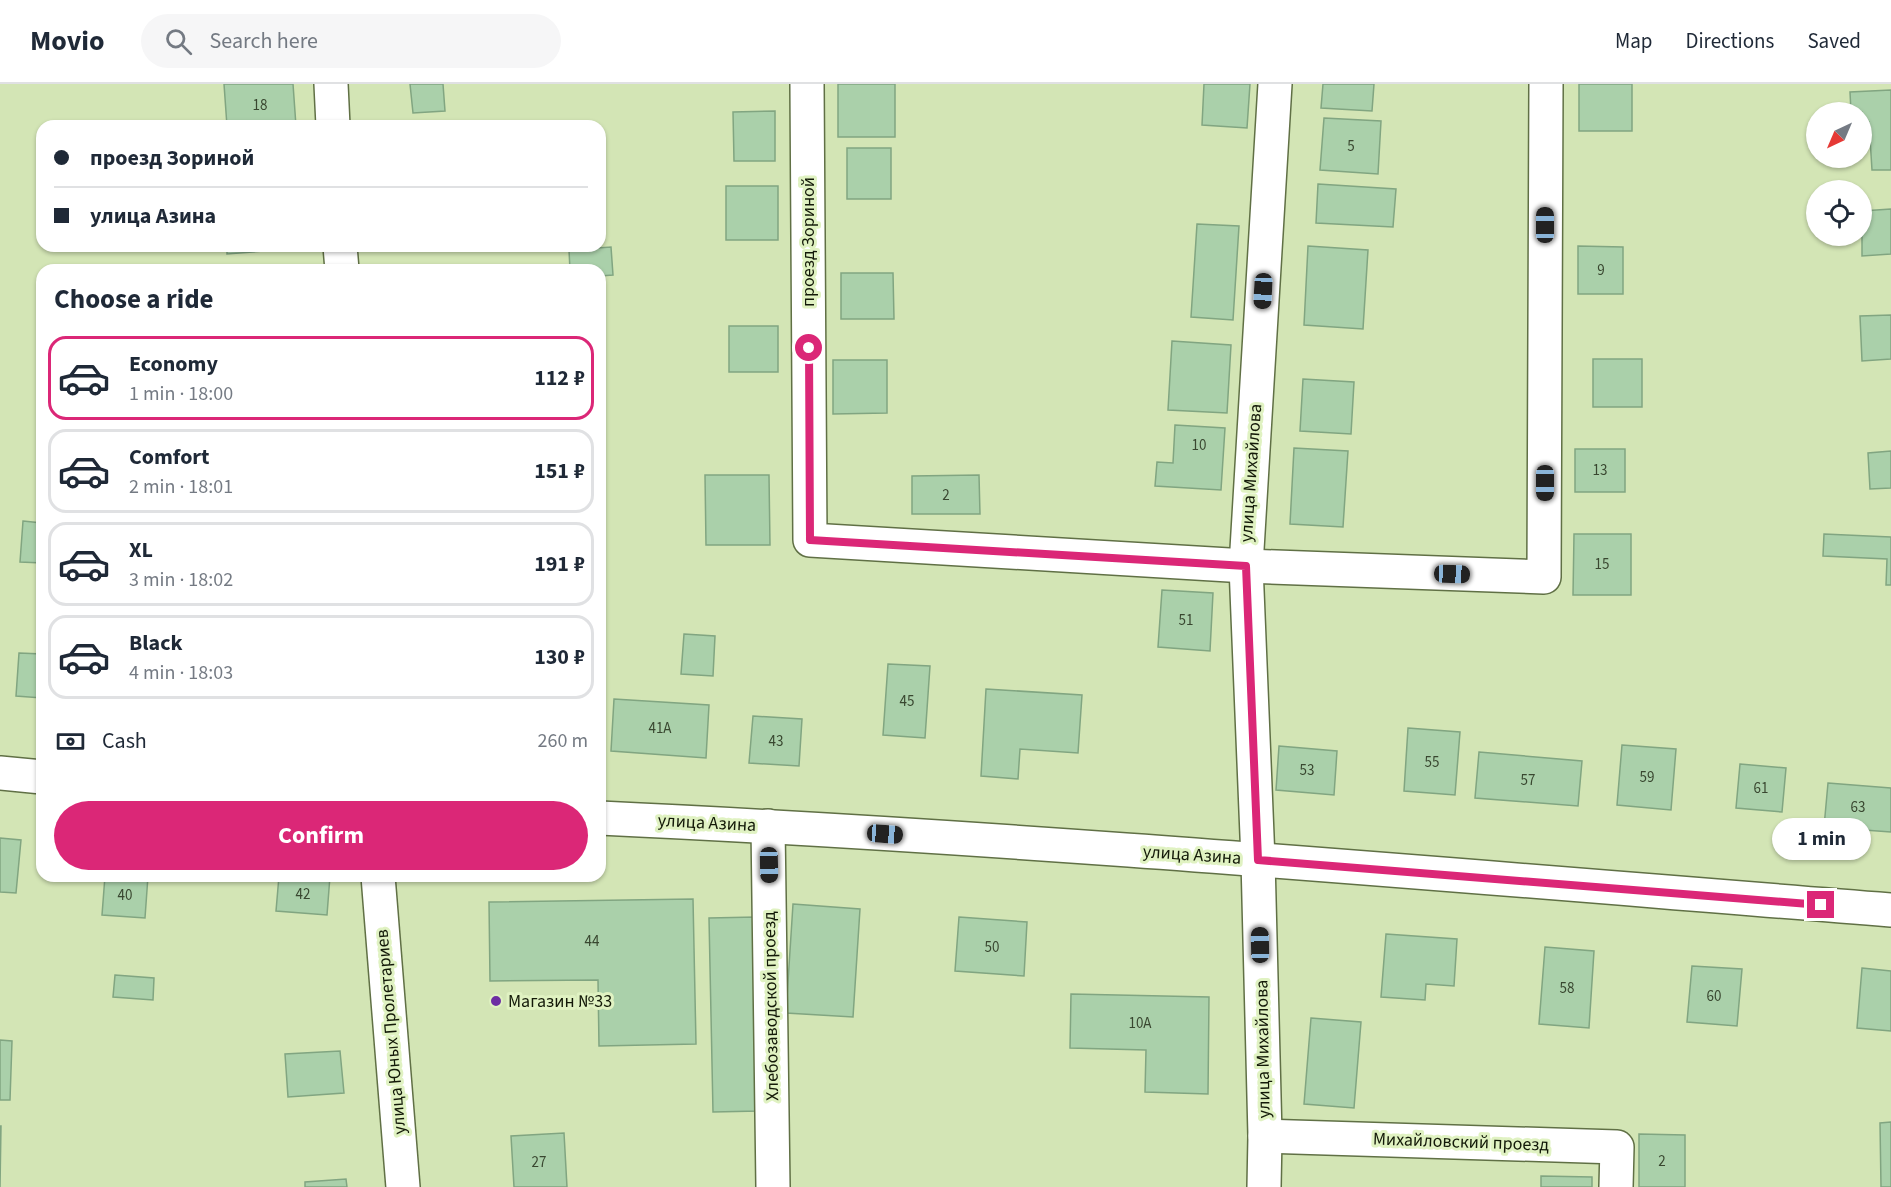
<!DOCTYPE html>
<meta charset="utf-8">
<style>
:root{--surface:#fff;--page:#f6f6f7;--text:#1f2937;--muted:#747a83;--line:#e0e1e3;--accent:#db2777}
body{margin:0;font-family:"Source Sans 3",sans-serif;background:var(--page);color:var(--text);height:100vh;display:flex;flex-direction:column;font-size:22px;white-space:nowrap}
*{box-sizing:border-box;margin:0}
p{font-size:20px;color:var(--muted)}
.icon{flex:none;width:33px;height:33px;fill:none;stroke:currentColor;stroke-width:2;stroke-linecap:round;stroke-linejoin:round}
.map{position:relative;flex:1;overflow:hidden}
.sheet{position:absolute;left:36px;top:180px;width:570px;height:618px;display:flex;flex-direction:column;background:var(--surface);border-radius:18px;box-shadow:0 2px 4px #0004}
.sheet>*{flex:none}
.guide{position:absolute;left:36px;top:36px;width:570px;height:132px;border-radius:18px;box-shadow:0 2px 4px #0004;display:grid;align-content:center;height:132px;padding:0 18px;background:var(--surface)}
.needle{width:39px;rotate:224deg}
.fabs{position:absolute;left:1806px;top:18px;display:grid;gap:12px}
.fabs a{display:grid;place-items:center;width:66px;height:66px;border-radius:50%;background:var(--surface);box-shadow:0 2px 4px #0004;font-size:30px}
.end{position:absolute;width:27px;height:27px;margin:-14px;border:8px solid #db2777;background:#fff;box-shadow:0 0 0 3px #fff}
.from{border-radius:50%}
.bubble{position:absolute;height:42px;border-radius:21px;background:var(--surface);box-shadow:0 2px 4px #0004;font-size:20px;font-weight:700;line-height:42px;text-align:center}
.car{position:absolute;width:18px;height:36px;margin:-18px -9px;border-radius:8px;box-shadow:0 0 4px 2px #0007;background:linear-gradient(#222 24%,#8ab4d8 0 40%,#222 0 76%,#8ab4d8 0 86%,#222 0)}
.guide b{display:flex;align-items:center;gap:21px;height:57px;font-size:22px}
.guide b+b{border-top:2px solid var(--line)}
.guide i{width:15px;height:15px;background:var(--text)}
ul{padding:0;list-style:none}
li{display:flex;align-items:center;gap:18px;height:84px;margin:0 12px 9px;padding:0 6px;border:3px solid var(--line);border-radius:18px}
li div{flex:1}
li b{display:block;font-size:22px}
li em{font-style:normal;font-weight:700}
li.current{border-color:var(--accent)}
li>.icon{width:54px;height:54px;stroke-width:1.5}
h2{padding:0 18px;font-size:27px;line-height:72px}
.pay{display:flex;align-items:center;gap:15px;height:66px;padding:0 18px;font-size:22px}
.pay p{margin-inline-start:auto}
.action{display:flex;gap:12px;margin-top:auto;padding:12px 18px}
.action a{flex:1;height:69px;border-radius:36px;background:var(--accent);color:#fff;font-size:24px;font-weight:700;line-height:69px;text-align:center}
header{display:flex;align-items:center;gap:36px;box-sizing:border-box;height:84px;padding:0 30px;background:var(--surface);border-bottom:2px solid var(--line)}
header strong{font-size:28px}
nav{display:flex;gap:33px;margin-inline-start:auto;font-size:21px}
.search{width:420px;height:54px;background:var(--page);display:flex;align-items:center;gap:15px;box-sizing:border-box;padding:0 21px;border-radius:33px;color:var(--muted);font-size:22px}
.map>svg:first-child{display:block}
</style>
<header>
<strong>Movio</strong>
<div class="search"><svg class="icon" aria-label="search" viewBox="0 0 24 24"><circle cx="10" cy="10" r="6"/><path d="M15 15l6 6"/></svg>Search here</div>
<nav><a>Map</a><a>Directions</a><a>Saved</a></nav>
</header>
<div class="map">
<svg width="1891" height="1103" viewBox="0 0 1891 1103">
<rect width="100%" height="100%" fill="#d3e5b5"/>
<g fill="#aad0aa" stroke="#81a581" stroke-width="1.5">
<path d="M224,0H293L296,42H227Z"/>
<path d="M410,0H443L445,27L413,29Z"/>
<rect x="838" y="0" width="57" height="53"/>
<path d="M1204,0H1250L1247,44L1202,41Z"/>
<path d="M1323,0H1374L1372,27L1321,24Z"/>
<rect x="1579" y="0" width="53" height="47"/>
<path d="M1891,6V86H1872L1869,38H1862V28H1851L1850,8Z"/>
<path d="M775,27V77H734L733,28Z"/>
<path d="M1324,34L1381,37L1378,90L1320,86Z"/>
<rect x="847" y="64" width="44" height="51"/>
<path d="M1318,100L1396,105L1393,143L1316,139Z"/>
<rect x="726" y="102" width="52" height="54"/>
<path d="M1891,125V170L1862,172V127Z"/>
<path d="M1197,140L1239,142L1233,236L1191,233Z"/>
<path d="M227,162H289L290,165L227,170Z"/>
<path d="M1308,162L1368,166L1363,245L1304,241Z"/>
<path d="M1578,162L1623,163V210H1578Z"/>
<path d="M611,163L613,191L600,192V186H570L569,166Z"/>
<path d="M841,189H893L894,235H841Z"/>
<path d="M1891,231V275L1862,277L1860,232Z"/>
<rect x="729" y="242" width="49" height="46"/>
<path d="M1172,257L1231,261L1227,329L1168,326Z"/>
<rect x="1593" y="275" width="49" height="48"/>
<path d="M833,276H887V329L833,330Z"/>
<path d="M1303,295L1354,298L1351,350L1300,347Z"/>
<path d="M1175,341L1225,344L1221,406L1155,402L1157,378L1173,379Z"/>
<path d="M1294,364L1348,367L1343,443L1290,440Z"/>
<rect x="1575" y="365" width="50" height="43"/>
<path d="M1891,367V404L1870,405L1868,369Z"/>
<path d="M705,391H769L770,461H706Z"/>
<path d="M979,391L980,430H912V392Z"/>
<path d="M23,437L42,439V479L20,478Z"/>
<path d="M1574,450H1631V511H1573Z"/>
<path d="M1824,450L1891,453V501H1886L1887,475L1823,472Z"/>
<path d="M1162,506L1213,509L1210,567L1158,563Z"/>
<path d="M684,550L715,552L713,592L681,590Z"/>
<path d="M19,569L42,570V614L16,612Z"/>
<path d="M888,580L930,582L925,654L883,651Z"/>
<path d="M986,605L1082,611L1078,669L1020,665L1018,695L981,692Z"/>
<path d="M614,615L709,621L706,674L611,667Z"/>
<path d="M753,632L802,635L799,682L749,679Z"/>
<path d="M1408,644L1460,648L1455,711L1404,707Z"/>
<path d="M1622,661L1676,665L1671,726L1617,721Z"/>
<path d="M1279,662L1337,667L1334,711L1276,706Z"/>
<path d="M1479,668L1582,677L1578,722L1475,714Z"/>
<path d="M1740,680L1786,684L1782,728L1736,724Z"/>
<path d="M1828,699L1891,704V748L1824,743Z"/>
<path d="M0,754L21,756L16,809L0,808Z"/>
<path d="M105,792H148L145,834L102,831Z"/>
<path d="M279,792H330L327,831L276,827Z"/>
<path d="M693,815L696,960L599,962L598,896L490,897L489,818Z"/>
<path d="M793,820L860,825L853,933L786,929Z"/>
<path d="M756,833L759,1027L713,1028L709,834Z"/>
<path d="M959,833L1027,838L1024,892L955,887Z"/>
<path d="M1386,850L1457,855L1454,902L1426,900L1425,916L1381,913Z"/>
<path d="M1545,863L1594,867L1589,944L1539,940Z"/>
<path d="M1692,882L1742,885L1737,942L1687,938Z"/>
<path d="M1862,884L1891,887V947L1857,944Z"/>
<path d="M115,891L154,894L153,916L113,913Z"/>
<path d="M1071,910L1209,913L1208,1010L1145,1008L1146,966L1070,964Z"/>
<path d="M1311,934L1361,938L1354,1024L1304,1020Z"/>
<path d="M0,956L12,957L10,1016H0Z"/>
<path d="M340,967L344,1009L288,1013L285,970Z"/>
<path d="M1891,1038V1103H1881L1880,1039Z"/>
<path d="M0,1042H1L0,1103Z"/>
<path d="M564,1049L567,1103H514L511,1052Z"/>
<path d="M1639,1050L1685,1051V1103H1639Z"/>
<path d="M1541,1092L1592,1093V1103H1541Z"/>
<path d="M346,1095L347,1103H305V1098Z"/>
</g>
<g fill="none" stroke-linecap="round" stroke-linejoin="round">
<g stroke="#607045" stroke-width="36">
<g id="minor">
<path d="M807,0L810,456L1246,482L1544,493L1546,0"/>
<path d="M768,742L773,1103"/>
<path d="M378,792L403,1103"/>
<path d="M1265,1052L1617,1063L1616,1103"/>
<path d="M1264,1103L1265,1052L1258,776L1246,482L1275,0"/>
</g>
</g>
<g stroke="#607045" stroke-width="36">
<g id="major">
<path d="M331,0L333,42"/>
<path d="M340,162L342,186"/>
<path d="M0,689L42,693"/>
<path d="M600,734C1031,754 1461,792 1891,826"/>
</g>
</g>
<use href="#minor" stroke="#fff" stroke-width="33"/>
<use href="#major" stroke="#fff" stroke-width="33"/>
</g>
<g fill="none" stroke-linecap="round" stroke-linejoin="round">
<path stroke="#db2777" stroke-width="8" d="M809,264L810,456L1246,482L1258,776L1821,821"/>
</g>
<circle fill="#6d2ea3" stroke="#e0f2c2" stroke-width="2" cx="496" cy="917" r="6"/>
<g text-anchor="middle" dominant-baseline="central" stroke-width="6" stroke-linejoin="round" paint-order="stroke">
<g font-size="15" fill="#394730">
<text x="260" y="21">18</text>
<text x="1351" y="62">5</text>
<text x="1601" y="186">9</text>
<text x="1199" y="361">10</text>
<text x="1600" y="386">13</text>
<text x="946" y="411">2</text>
<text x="1602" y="480">15</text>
<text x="1186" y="536">51</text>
<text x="907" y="617">45</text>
<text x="660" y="644">41А</text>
<text x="776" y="657">43</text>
<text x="1432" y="678">55</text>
<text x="1307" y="686">53</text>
<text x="1647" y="693">59</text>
<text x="1528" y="696">57</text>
<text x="1761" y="704">61</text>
<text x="1858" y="723">63</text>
<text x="303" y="810">42</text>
<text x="125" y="811">40</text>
<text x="592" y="857">44</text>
<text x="992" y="863">50</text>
<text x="1567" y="904">58</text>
<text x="1714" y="912">60</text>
<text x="1140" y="939">10А</text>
<text x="1662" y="1077">2</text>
<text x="539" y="1078">27</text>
</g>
<g font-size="18" fill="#131908" stroke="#e0f2c2">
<text transform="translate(808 158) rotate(-90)">проезд Зориной</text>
<text transform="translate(1251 389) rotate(-86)">улица Михайлова</text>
<text transform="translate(707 739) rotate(3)">улица Азина</text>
<text transform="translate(1192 771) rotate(4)">улица Азина</text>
<text transform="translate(771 922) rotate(-91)">Хлебозаводской проезд</text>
<text transform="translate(391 948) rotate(-95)">улица Юных Пролетариев</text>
<text transform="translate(1263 965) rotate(-91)">улица Михайлова</text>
<text transform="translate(1461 1058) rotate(2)">Михайловский проезд</text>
</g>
<g font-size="18" fill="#131908" stroke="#e0f2c2" text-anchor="start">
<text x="508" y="917">Магазин №33</text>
</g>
</g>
</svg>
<div class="fabs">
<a><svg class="needle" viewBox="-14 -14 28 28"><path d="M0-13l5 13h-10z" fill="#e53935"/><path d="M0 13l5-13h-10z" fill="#747a83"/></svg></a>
<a><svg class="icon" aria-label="locate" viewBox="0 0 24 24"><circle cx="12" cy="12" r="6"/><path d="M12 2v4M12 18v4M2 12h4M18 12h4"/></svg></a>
</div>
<i class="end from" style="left:809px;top:264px"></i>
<i class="end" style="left:1821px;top:821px"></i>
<div class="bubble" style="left:1772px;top:734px;width:99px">1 min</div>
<i class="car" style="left:1545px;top:141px;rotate:0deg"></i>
<i class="car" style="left:1263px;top:207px;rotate:183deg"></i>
<i class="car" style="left:1545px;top:399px;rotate:180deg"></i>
<i class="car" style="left:1452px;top:490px;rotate:92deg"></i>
<i class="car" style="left:885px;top:750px;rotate:94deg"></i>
<i class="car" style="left:769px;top:781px;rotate:179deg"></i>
<i class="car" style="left:1260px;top:861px;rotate:359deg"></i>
<div class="guide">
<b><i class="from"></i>проезд Зориной</b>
<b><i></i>улица Азина</b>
</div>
<section class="sheet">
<h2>Choose a ride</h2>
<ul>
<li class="current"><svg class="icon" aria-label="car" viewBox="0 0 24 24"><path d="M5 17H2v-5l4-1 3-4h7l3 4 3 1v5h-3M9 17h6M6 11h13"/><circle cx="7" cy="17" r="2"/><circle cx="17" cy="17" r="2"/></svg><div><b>Economy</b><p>1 min · 18:00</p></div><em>112 ₽</em></li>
<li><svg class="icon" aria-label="car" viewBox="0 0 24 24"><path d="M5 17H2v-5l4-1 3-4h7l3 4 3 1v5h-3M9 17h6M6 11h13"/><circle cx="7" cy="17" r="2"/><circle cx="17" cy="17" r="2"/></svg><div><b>Comfort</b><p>2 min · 18:01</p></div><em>151 ₽</em></li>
<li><svg class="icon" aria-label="car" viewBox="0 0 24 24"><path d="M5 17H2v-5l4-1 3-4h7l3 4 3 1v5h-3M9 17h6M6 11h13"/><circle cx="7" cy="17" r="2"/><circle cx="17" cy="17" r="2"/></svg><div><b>XL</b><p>3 min · 18:02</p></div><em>191 ₽</em></li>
<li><svg class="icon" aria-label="car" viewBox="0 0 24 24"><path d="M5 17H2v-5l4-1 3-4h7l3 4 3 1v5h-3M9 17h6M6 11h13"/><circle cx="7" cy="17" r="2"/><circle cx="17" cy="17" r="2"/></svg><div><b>Black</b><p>4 min · 18:03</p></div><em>130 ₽</em></li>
</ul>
<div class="pay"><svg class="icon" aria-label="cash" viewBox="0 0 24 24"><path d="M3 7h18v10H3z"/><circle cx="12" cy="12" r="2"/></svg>Cash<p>260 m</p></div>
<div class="action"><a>Confirm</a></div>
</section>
</div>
